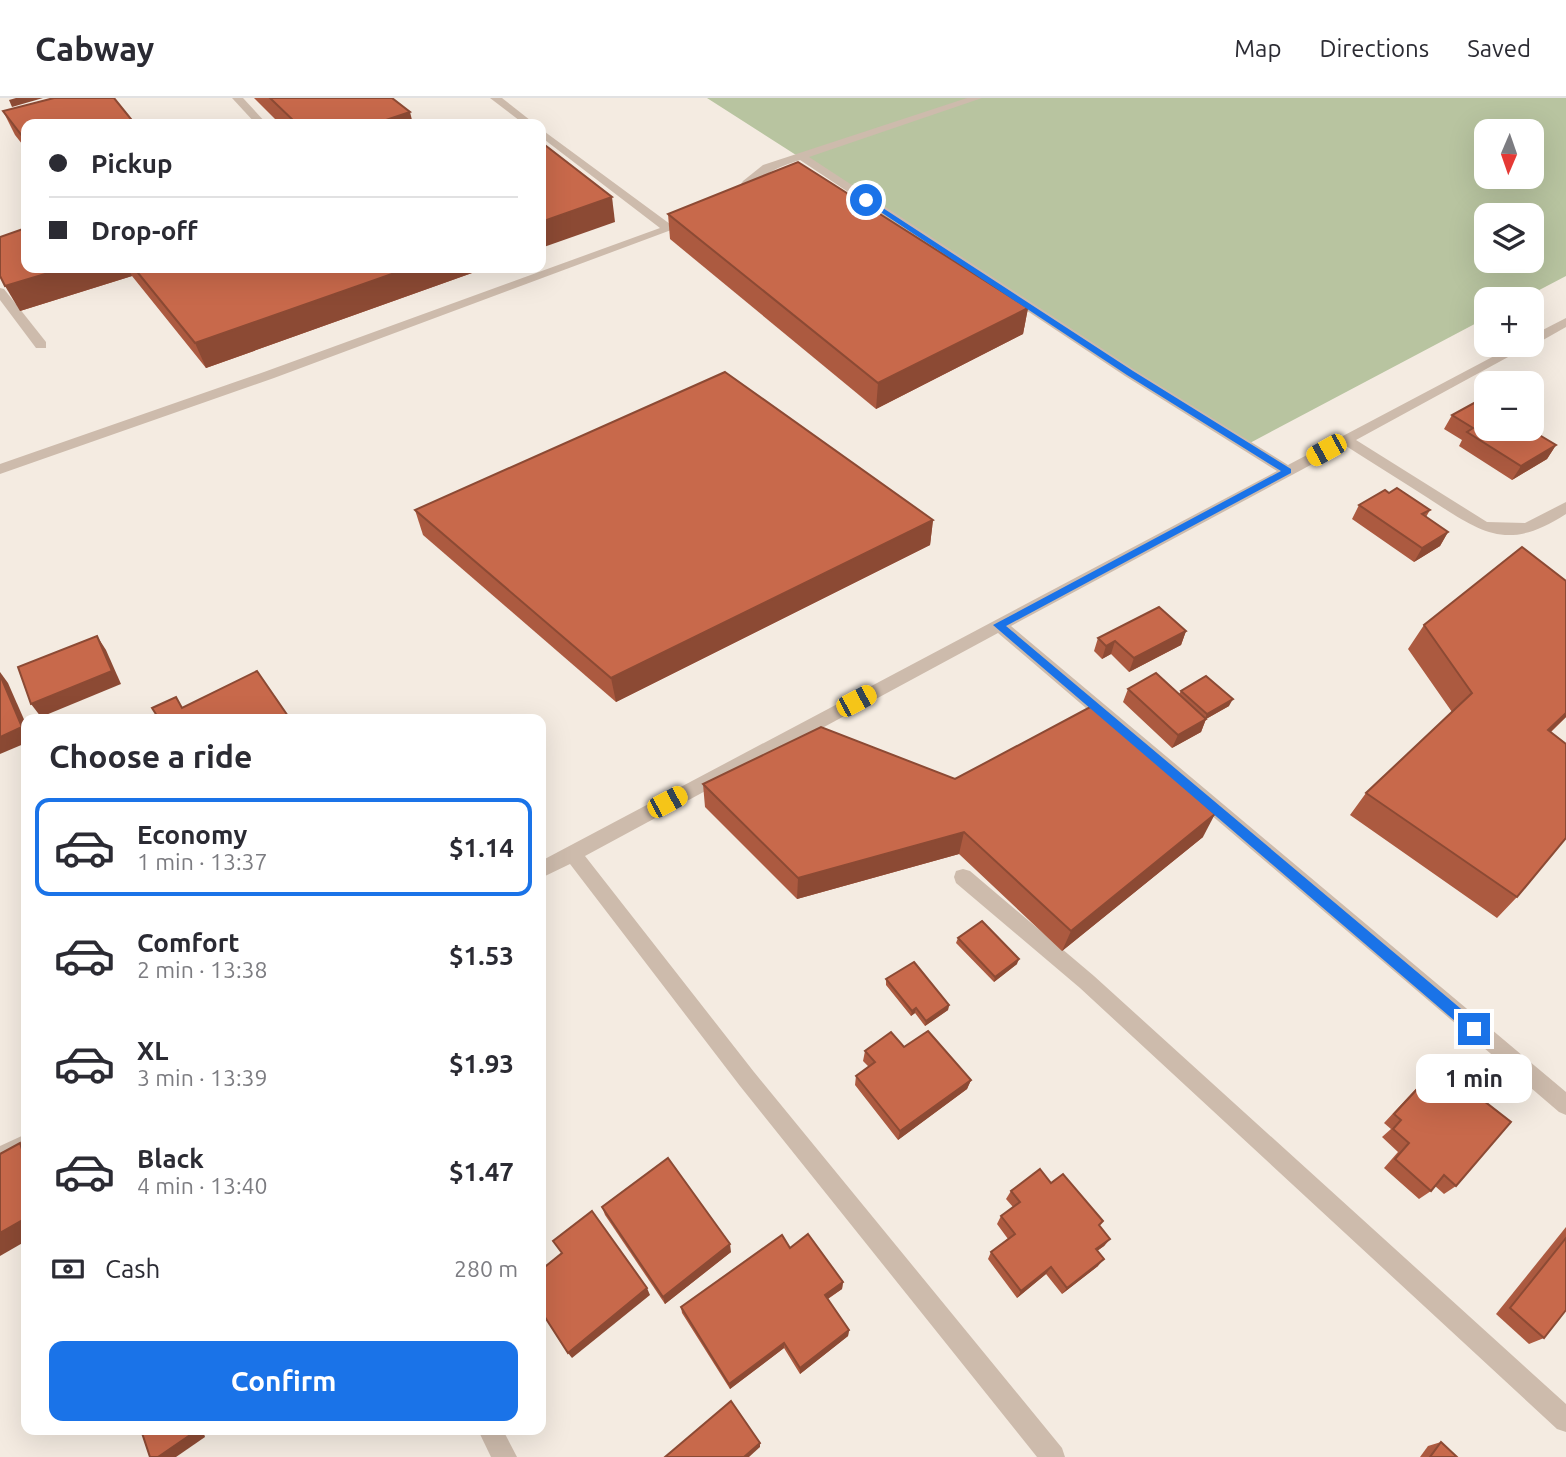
<!DOCTYPE html>
<meta charset="utf-8">
<style>
:root{--surface:#fff;--page:#f7f7f7;--text:#2b2b33;--muted:#7c7c81;--line:#e1e1e2;--accent:#1a73e8}
body{margin:0;font-family:Ubuntu,sans-serif;background:var(--page);color:var(--text);height:100vh;display:flex;flex-direction:column;font-size:26px;white-space:nowrap}
*{box-sizing:border-box;margin:0}
p{font-size:23px;color:var(--muted)}
.icon{flex:none;width:38px;height:38px;fill:none;stroke:currentColor;stroke-width:2;stroke-linecap:round;stroke-linejoin:round}
.map{position:relative;flex:1;overflow:hidden}
.side{position:absolute;left:21px;top:616px;width:525px;height:721px;display:flex;flex-direction:column;background:var(--surface);border-radius:14px;box-shadow:0 7px 28px #0002}
.side>*{flex:none}
.top-card{position:absolute;left:21px;top:21px;width:525px;height:154px;border-radius:14px;box-shadow:0 7px 28px #0002;display:grid;align-content:center;height:154px;padding:0 28px;background:var(--surface)}
.needle{width:46px;rotate:182deg}
.tools{position:absolute;left:1474px;top:21px;display:grid;gap:14px}
.tools a{display:grid;place-items:center;width:70px;height:70px;border-radius:14px;background:var(--surface);box-shadow:0 7px 28px #0002;font-size:35px}
.end{position:absolute;width:32px;height:32px;margin:-16px;border:9px solid #1a73e8;background:#fff;box-shadow:0 0 0 4px #fff}
.from{border-radius:50%}
.bubble{position:absolute;height:49px;border-radius:14px;background:var(--surface);box-shadow:0 7px 28px #0002;font-size:23px;font-weight:700;line-height:49px;text-align:center}
.car{position:absolute;width:21px;height:42px;margin:-21px -10px;border-radius:9px;box-shadow:0 0 5px 2px #0007;background:linear-gradient(#f5c518 24%,#345 0 40%,#f5c518 0 76%,#345 0 86%,#f5c518 0)}
.top-card b{display:flex;align-items:center;gap:24px;height:66px;font-size:26px}
.top-card b+b{border-top:2px solid var(--line)}
.top-card i{width:18px;height:18px;background:var(--text)}
ul{padding:0;list-style:none}
li{display:flex;align-items:center;gap:21px;height:98px;margin:0 14px 10px;padding:0 14px;border:4px solid transparent;border-radius:14px}
li div{flex:1}
li b{display:block;font-size:26px}
li em{font-style:normal;font-weight:700}
li.on{border-color:var(--accent)}
li>.icon{width:63px;height:63px;stroke-width:1.5}
h2{padding:0 28px;font-size:32px;line-height:84px}
.pay{display:flex;align-items:center;gap:18px;height:77px;padding:0 28px;font-size:26px}
.pay p{margin-inline-start:auto}
.primary-button{display:flex;gap:14px;margin-top:auto;padding:14px 28px}
.primary-button a{flex:1;height:80px;border-radius:14px;background:var(--accent);color:#fff;font-size:28px;font-weight:700;line-height:80px;text-align:center}
header{display:flex;align-items:center;gap:42px;box-sizing:border-box;height:98px;padding:0 35px;background:var(--surface);border-bottom:2px solid var(--line)}
header strong{font-size:33px}
nav{display:flex;gap:38px;margin-inline-start:auto;font-size:24px}
.map>svg:first-child{display:block}
</style>
<header>
<strong>Cabway</strong>
<nav><a>Map</a><a>Directions</a><a>Saved</a></nav>
</header>
<div class="map">
<svg width="1566" height="1359" viewBox="0 0 1566 1359">
<rect width="100%" height="100%" fill="#f4ebe1"/>
<path fill="#b8c4a0" fill-rule="evenodd" d="M707,0H1566V178L1522,201H1486V220L1248,346ZM1486,33H1531V79H1486ZM1486,117H1531V163H1486Z"/>
<g fill="none" stroke-linecap="round" stroke-linejoin="round">
<g fill="#cdbbac" fill-rule="evenodd">
<path d="M232,0H243L267,26H256Z"/>
<path d="M490,0H502L535,26H524Z"/>
<path d="M967,0H982L809,59L1135,272L1288,367L1515,247H1530L1356,342L1487,424L1525,425L1566,404V416C1506,455 1481,434 1428,400C1401,383 1373,365 1346,348L1011,528L1566,994V1017L1559,1014L998,535L585,758L754,974L1062,1350L1065,1359H1037L740,988L570,766L541,780V763L1277,373L1125,278L800,62C770,72 758,78 740,104L730,102L743,83L763,67Z"/>
<path d="M541,31L670,126L692,119L698,122L274,280L0,376V366L264,274L660,130L541,39Z"/>
<path d="M0,190L4,191L46,244V250H36L0,202Z"/>
<path d="M1566,220V229L1536,246L1531,247V238Z"/>
<path d="M963,771L970,773L1094,878L1566,1306V1334L1557,1331L1080,890L956,785L954,779L956,773Z"/>
<path d="M26,1036V1057L0,1071V1048Z"/>
<path d="M478,1332H503L517,1359H491Z"/>
</g>
</g>
<g fill="#ac5a40">
<path d="M254,0H392L413,26H280Z"/>
<path d="M3,13L26,26V51L15,37Z"/>
<path d="M668,116L1028,210L1023,236L876,311L670,141Z"/>
<path d="M26,170H486L206,270L132,178L20,213Z"/>
<path d="M1452,317L1534,330L1532,333L1556,347L1547,361L1512,382L1459,348L1462,342L1444,331Z"/>
<path d="M1389,395L1430,412L1426,419L1448,434L1440,448L1414,464L1352,421L1359,407Z"/>
<path d="M415,412L933,422L930,447L616,604L423,437Z"/>
<path d="M1566,483V619L1551,634L1517,799L1497,820L1350,717L1366,695L1452,614L1408,551L1424,527Z"/>
<path d="M1186,533L1181,547L1129,574L1111,556L1102,561L1094,553L1098,540Z"/>
<path d="M1128,591L1179,596L1181,593L1229,608L1206,621L1201,634L1172,650L1123,604Z"/>
<path d="M955,681L1203,739L1062,853L959,756L797,801L705,709L703,686Z"/>
<path d="M958,840L1017,866L994,884L956,845Z"/>
<path d="M886,881L949,907L948,912L925,928L915,915L911,918L886,887Z"/>
<path d="M904,949L971,982L967,991L898,1042L855,987L856,978L869,969L863,963L865,953Z"/>
<path d="M1447,959L1479,999L1456,1088L1444,1096L1435,1088L1431,1093L1419,1101L1384,1070L1398,1054L1382,1039L1391,1031L1384,1025L1436,969Z"/>
<path d="M1051,1085L1103,1123L1099,1128L1110,1141L1104,1148L1097,1153L1098,1168L1062,1196L1046,1176L1017,1200L988,1161L991,1154L1008,1141L997,1126L1001,1118L1013,1109L1006,1101L1011,1093Z"/>
<path d="M602,1109L731,1154L665,1206L605,1117Z"/>
<path d="M1566,1129V1212L1544,1240L1529,1246L1496,1216Z"/>
<path d="M790,1150L843,1184L842,1191L828,1201L849,1232L848,1238L800,1276L784,1250L730,1291L682,1215L681,1209Z"/>
<path d="M1441,1344L1457,1359H1420L1428,1348Z"/>
</g>
<g fill="#8c4a34">
<path d="M16,0H43L12,9L9,2Z"/>
<path d="M410,14L413,26H374Z"/>
<path d="M612,99L615,124L541,150V124Z"/>
<path d="M65,170H128L132,178L20,213L5,188Z"/>
<path d="M409,170H486L206,270L195,245Z"/>
<path d="M1028,210L1023,236L876,311L878,285Z"/>
<path d="M1556,347L1547,361L1512,382L1521,368Z"/>
<path d="M933,422L930,447L616,604L611,580Z"/>
<path d="M1448,434L1440,448L1414,464L1422,450Z"/>
<path d="M1186,533L1181,547L1129,574L1134,560Z"/>
<path d="M97,538L106,552L121,586L41,619L31,606Z"/>
<path d="M1115,543L1111,556L1102,561L1106,548Z"/>
<path d="M0,574L8,585L26,626V645L0,656Z"/>
<path d="M1233,601L1229,608L1206,621L1201,634L1172,650L1178,637L1204,622L1207,616Z"/>
<path d="M1566,615V619L1528,655L1548,632Z"/>
<path d="M1215,716L1203,739L1062,853L1071,833Z"/>
<path d="M964,734L959,756L797,801L798,780Z"/>
<path d="M1019,861L1017,866L994,884L995,879Z"/>
<path d="M949,907L948,912L925,928L926,923Z"/>
<path d="M916,910L915,915L911,918L912,913Z"/>
<path d="M971,982L967,991L898,1042L900,1033Z"/>
<path d="M20,1045L26,1049V1064Z"/>
<path d="M26,1120V1143L0,1158V1135Z"/>
<path d="M1110,1141L1104,1148L1090,1158L1096,1151Z"/>
<path d="M730,1146L731,1154L665,1206L663,1199Z"/>
<path d="M1104,1161L1098,1168L1062,1196L1067,1190Z"/>
<path d="M1051,1169L1046,1176L1017,1200L1021,1193Z"/>
<path d="M843,1184L842,1191L824,1203L825,1197Z"/>
<path d="M647,1190L650,1197L572,1260L568,1255Z"/>
<path d="M849,1232L848,1238L800,1276V1270Z"/>
<path d="M784,1245V1250L730,1291L729,1286Z"/>
<path d="M192,1332H203L205,1339L176,1359H158Z"/>
<path d="M760,1345V1349L749,1359H744Z"/>
</g>
<g fill="#c8694b" stroke="#8c4a34" stroke-width="2">
<path d="M54,0H114L135,26H26V43L3,13Z"/>
<path d="M270,0H392L410,14L374,26H297Z"/>
<path d="M541,44L612,99L541,124Z"/>
<path d="M798,64L1028,210L878,285L668,116Z"/>
<path d="M26,130V170H65L5,188L0,178V139Z"/>
<path d="M134,170H409L195,245Z"/>
<path d="M725,274L933,422L611,580L415,412Z"/>
<path d="M1485,299L1486,331H1531V328L1534,330L1531,332L1556,347L1521,368L1467,334L1473,330L1452,317Z"/>
<path d="M1397,390L1430,412L1422,416L1448,434L1422,450L1359,407L1385,392L1389,395Z"/>
<path d="M1522,449L1566,483V615L1548,632L1566,646V740L1517,799L1366,695L1472,595L1424,527Z"/>
<path d="M1159,509L1186,533L1134,560L1115,543L1106,548L1098,540Z"/>
<path d="M97,538L112,573L31,606L18,569Z"/>
<path d="M257,573L290,621H159L152,610L176,599L182,610Z"/>
<path d="M1156,575L1206,621L1178,637L1128,591Z"/>
<path d="M0,577L22,629L0,639Z"/>
<path d="M1206,578L1233,601L1207,616L1181,593Z"/>
<path d="M1094,607L1215,716L1071,833L964,734L798,780L703,686L821,629L955,681Z"/>
<path d="M982,823L1019,861L995,879L958,840Z"/>
<path d="M914,864L949,907L926,923L916,910L912,913L886,881Z"/>
<path d="M928,933L971,982L900,1033L856,978L875,964L865,953L891,934L904,949Z"/>
<path d="M1447,959L1486,991L1479,999L1511,1024L1456,1088L1444,1077L1431,1093L1395,1061L1409,1045L1393,1031L1401,1022L1394,1016Z"/>
<path d="M20,1045L26,1064V1120L0,1135V1056Z"/>
<path d="M668,1060L730,1146L663,1199L602,1109Z"/>
<path d="M1040,1071L1051,1085L1063,1076L1103,1123L1099,1127L1110,1141L1096,1151L1104,1161L1067,1190L1051,1169L1021,1193L991,1154L1015,1136L1001,1118L1020,1104L1011,1093Z"/>
<path d="M592,1113L647,1190L568,1255L541,1213V1172L562,1155L553,1143Z"/>
<path d="M808,1136L843,1184L825,1197L849,1232L800,1270L784,1245L729,1286L681,1209L782,1137L790,1150Z"/>
<path d="M1566,1140V1212L1544,1240L1510,1210Z"/>
<path d="M731,1303L760,1345L744,1359H665Z"/>
<path d="M141,1332H192L193,1335L158,1359H150Z"/>
<path d="M1441,1344L1457,1359H1430Z"/>
</g>
<path fill="#1a73e8" d="M866,99L1133,273L1291,371V375L1006,528L1479,926V935H1469L993,527L1281,373L1127,277L864,103Z"/>
</svg>
<div class="tools">
<a><svg class="needle" viewBox="-14 -14 28 28"><path d="M0-13l5 13h-10z" fill="#e53935"/><path d="M0 13l5-13h-10z" fill="#7c7c81"/></svg></a>
<a><svg class="icon" aria-label="layers" viewBox="0 0 24 24"><path d="M12 4l9 5-9 5-9-5zM3 14l9 5 9-5"/></svg></a>
<a>+</a>
<a>−</a>
</div>
<i class="end from" style="left:866px;top:102px"></i>
<i class="end" style="left:1474px;top:931px"></i>
<div class="bubble" style="left:1416px;top:956px;width:116px">1 min</div>
<i class="car" style="left:1326px;top:352px;rotate:241deg"></i>
<i class="car" style="left:856px;top:603px;rotate:62deg"></i>
<i class="car" style="left:667px;top:704px;rotate:62deg"></i>
<div class="top-card">
<b><i class="from"></i>Pickup</b>
<b><i></i>Drop-off</b>
</div>
<section class="side">
<h2>Choose a ride</h2>
<ul>
<li class="on"><svg class="icon" aria-label="car" viewBox="0 0 24 24"><path d="M5 17H2v-5l4-1 3-4h7l3 4 3 1v5h-3M9 17h6M6 11h13"/><circle cx="7" cy="17" r="2"/><circle cx="17" cy="17" r="2"/></svg><div><b>Economy</b><p>1 min · 13:37</p></div><em>$1.14</em></li>
<li><svg class="icon" aria-label="car" viewBox="0 0 24 24"><path d="M5 17H2v-5l4-1 3-4h7l3 4 3 1v5h-3M9 17h6M6 11h13"/><circle cx="7" cy="17" r="2"/><circle cx="17" cy="17" r="2"/></svg><div><b>Comfort</b><p>2 min · 13:38</p></div><em>$1.53</em></li>
<li><svg class="icon" aria-label="car" viewBox="0 0 24 24"><path d="M5 17H2v-5l4-1 3-4h7l3 4 3 1v5h-3M9 17h6M6 11h13"/><circle cx="7" cy="17" r="2"/><circle cx="17" cy="17" r="2"/></svg><div><b>XL</b><p>3 min · 13:39</p></div><em>$1.93</em></li>
<li><svg class="icon" aria-label="car" viewBox="0 0 24 24"><path d="M5 17H2v-5l4-1 3-4h7l3 4 3 1v5h-3M9 17h6M6 11h13"/><circle cx="7" cy="17" r="2"/><circle cx="17" cy="17" r="2"/></svg><div><b>Black</b><p>4 min · 13:40</p></div><em>$1.47</em></li>
</ul>
<div class="pay"><svg class="icon" aria-label="cash" viewBox="0 0 24 24"><path d="M3 7h18v10H3z"/><circle cx="12" cy="12" r="2"/></svg>Cash<p>280 m</p></div>
<div class="primary-button"><a>Confirm</a></div>
</section>
</div>
